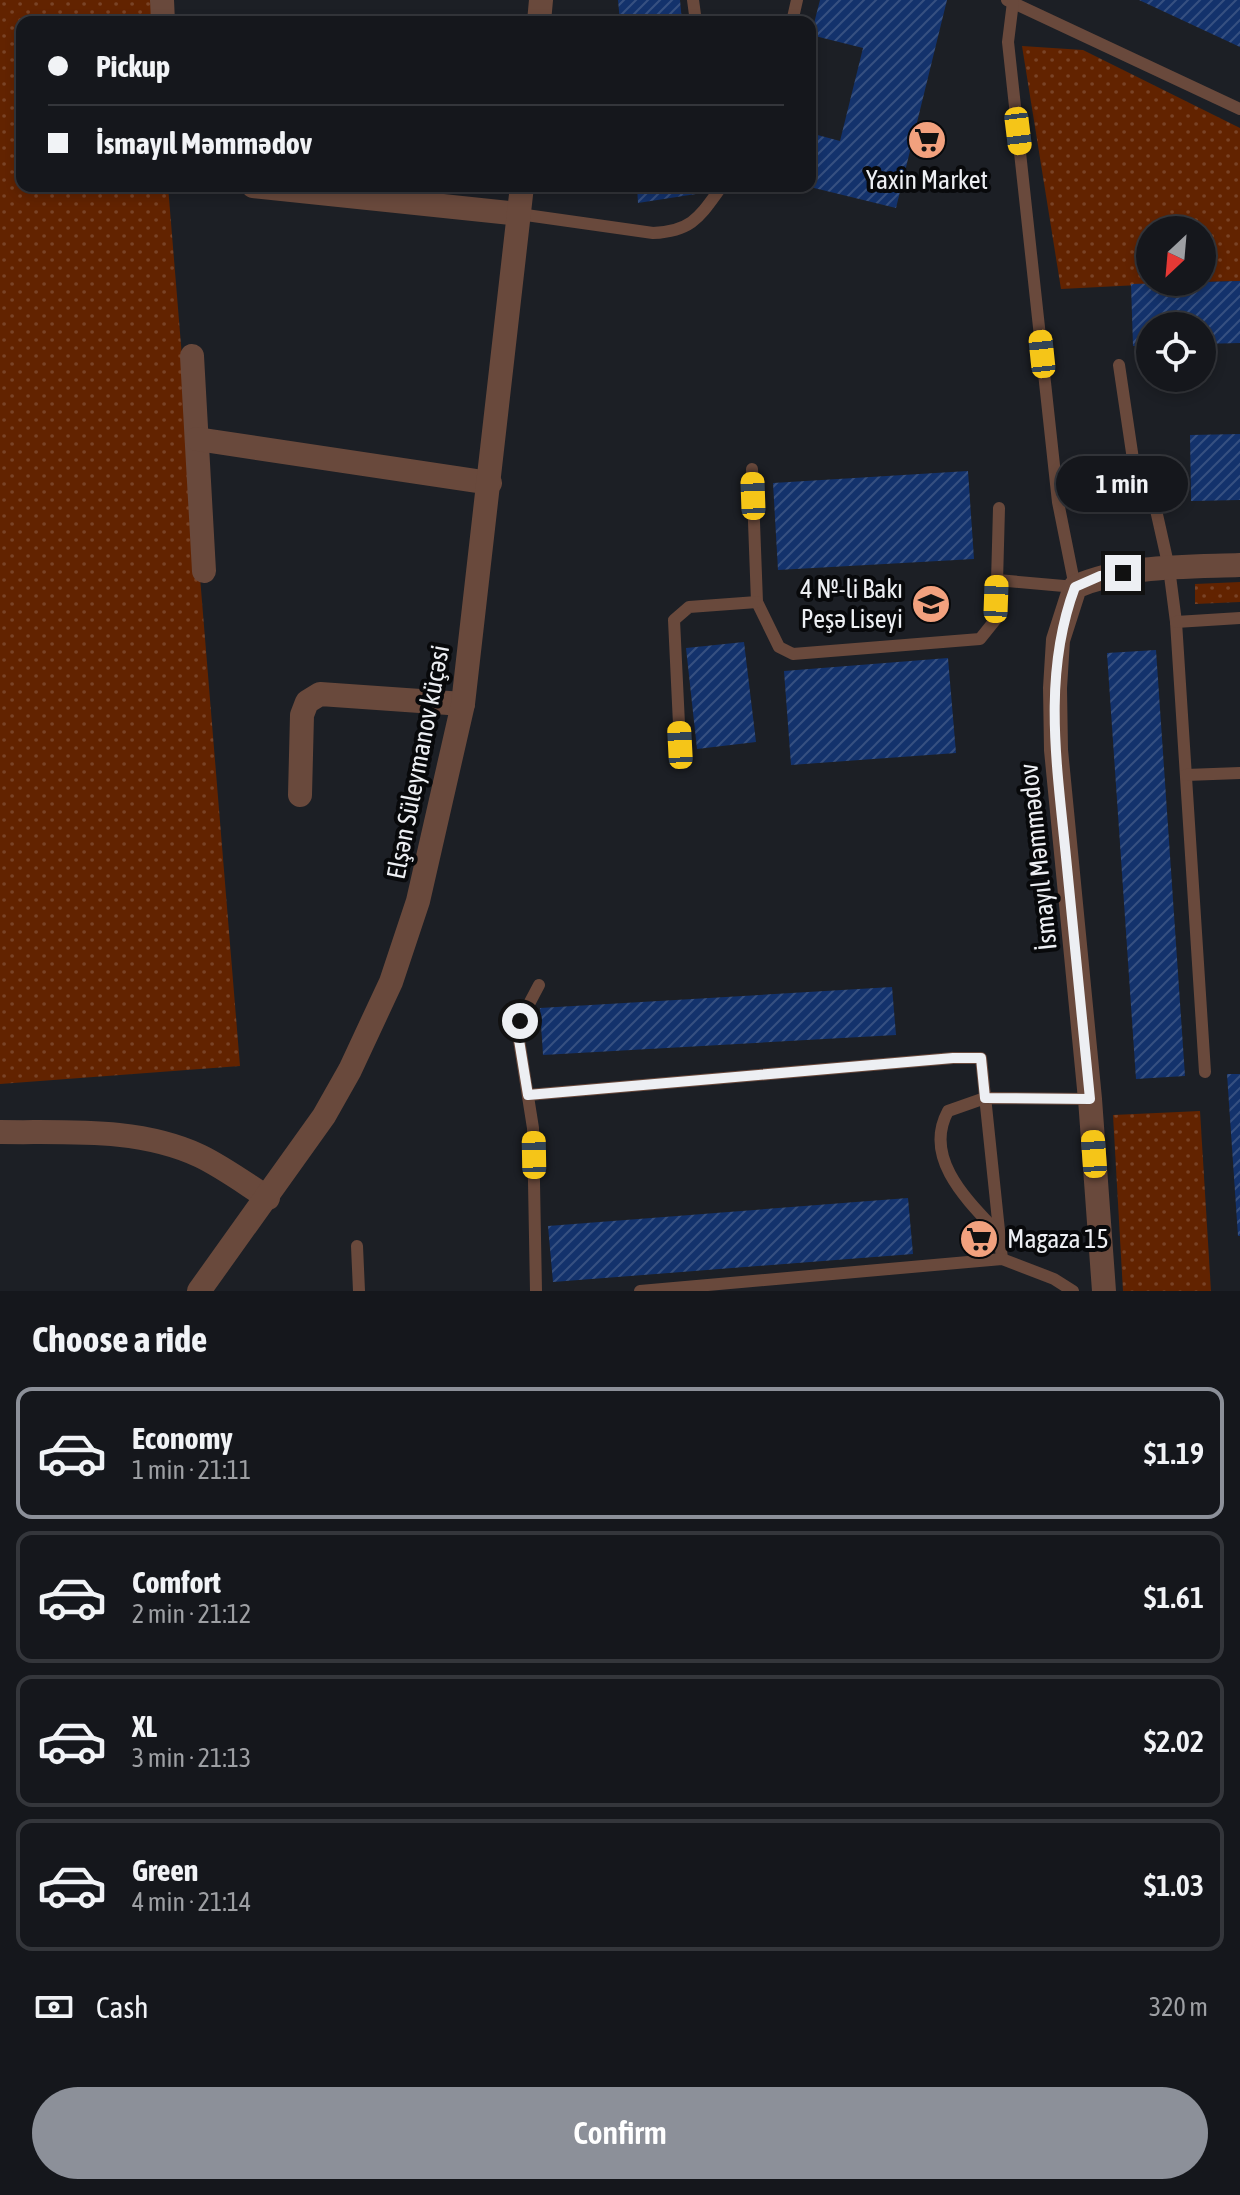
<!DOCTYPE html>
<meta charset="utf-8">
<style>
:root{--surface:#15171c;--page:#1e2025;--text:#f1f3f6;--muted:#9d9fa3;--line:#34363b;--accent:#8c9099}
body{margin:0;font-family:"Asap Condensed",sans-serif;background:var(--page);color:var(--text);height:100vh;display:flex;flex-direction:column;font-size:30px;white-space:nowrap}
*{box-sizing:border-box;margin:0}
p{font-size:26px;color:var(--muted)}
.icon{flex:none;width:44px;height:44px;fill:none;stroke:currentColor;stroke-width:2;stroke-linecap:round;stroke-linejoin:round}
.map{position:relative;height:1291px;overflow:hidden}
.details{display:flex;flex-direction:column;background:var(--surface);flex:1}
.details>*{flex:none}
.guide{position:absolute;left:16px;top:16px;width:800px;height:176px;border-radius:16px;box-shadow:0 4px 12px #0003,0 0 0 2px var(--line);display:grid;align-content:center;height:176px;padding:0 32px;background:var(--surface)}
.needle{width:52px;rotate:206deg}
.fabs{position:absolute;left:1136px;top:216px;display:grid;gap:16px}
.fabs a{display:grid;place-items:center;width:80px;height:80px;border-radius:50%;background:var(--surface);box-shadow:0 4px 12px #0003,0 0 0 2px var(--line);font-size:40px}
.end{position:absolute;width:36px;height:36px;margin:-18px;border:10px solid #edeff3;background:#111;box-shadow:0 0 0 4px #111}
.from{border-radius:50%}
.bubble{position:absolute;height:56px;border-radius:28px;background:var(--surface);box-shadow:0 4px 12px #0003,0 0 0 2px var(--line);font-size:26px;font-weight:600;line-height:56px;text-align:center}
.car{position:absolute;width:24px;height:48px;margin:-24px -12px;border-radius:10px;box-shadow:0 0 6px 2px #0007;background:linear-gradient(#f5c518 24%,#345 0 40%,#f5c518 0 76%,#345 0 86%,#f5c518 0)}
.guide b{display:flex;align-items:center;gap:28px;height:76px;font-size:30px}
.guide b+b{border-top:2px solid var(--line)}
.guide i{width:20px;height:20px;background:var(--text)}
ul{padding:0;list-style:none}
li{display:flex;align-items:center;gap:24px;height:132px;margin:0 16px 12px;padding:0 16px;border:4px solid var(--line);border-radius:16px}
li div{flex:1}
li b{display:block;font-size:30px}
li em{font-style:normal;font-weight:600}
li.on{border-color:var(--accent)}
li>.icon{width:72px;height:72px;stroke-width:1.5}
h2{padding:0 32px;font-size:36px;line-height:96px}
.pay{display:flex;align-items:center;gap:20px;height:88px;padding:0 32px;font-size:30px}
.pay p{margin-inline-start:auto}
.button{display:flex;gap:16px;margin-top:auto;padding:16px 32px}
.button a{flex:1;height:92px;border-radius:48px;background:var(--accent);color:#fff;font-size:32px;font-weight:600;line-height:92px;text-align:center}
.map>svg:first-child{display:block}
</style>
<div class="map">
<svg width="1240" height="1291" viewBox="0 0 1240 1291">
<defs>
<pattern id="grass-dots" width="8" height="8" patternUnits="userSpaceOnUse" patternTransform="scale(2)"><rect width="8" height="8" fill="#622300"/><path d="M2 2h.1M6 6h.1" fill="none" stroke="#794326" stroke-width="1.8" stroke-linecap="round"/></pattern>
<pattern id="building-hatch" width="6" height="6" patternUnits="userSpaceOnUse" patternTransform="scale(2)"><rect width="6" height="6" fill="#13326c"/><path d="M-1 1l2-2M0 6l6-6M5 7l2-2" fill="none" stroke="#365081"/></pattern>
</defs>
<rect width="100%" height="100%" fill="#1c1f25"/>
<g fill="url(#grass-dots)">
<path d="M0,0H152L154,22H22V186H168L240,1066L0,1084Z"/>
<path d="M1022,46L1083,50L1240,128V281L1202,282V230H1150V282H1197L1061,289Z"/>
<path d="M1240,582V602L1195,604V584Z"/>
<path d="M1200,1111L1211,1291H1123L1113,1115Z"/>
</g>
<g fill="url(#building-hatch)">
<path d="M618,0H680L682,22H620Z"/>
<path d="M820,0H947L896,208L810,187V133L840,141L863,48L811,35Z"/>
<path d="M1139,0H1240V47Z"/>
<path d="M637,186H695L696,194L638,203Z"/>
<path d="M1240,281V343L1202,344V326H1150V346H1133L1131,284Z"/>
<path d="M1240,434V500L1191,501L1190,435Z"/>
<path d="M968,471L974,559L778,570L773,483Z"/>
<path d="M744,642L756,742L697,749L686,648Z"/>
<path d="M1156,650L1185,1076L1136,1079L1107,653Z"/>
<path d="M948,658L956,753L791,765L784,671Z"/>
<path d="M892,987L896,1035L543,1055L540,1008Z"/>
<path d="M1227,1074H1240V1236H1238Z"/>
<path d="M908,1198L913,1254L553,1282L548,1226Z"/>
</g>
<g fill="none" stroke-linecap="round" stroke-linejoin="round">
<g stroke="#69493c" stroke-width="12">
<path d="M693,0L696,22"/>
<path d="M1007,0L1240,109"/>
<path d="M792,22L797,0"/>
<path d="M519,214L653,233C693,231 700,216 722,186"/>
<path d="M1119,365L1134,466L1156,510L1169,568L1176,622L1205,1072"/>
<path d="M752,469L757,602L779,647L793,654L980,639L996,619L999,508"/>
<path d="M997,580L1075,587L1058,502L1008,42L1013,2"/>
<path d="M1176,622L1240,618"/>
<path d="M680,745L674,620L689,607L757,602"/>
<path d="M1186,775L1240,773"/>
<path d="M528,1095L953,1058H981L1002,1259"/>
<path d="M1000,1235C969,1202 922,1159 948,1111L985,1098L1090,1099"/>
<path d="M357,1246L359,1291"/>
<path d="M536,1291L533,1128L519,1040L520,1021L539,985"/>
<path d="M640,1291L1002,1259L1054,1279L1073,1291"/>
</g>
<g stroke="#69493c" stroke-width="24">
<path d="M162,0L163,22"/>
<path d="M539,22L541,0"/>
<path d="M253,186L519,214"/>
<path d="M192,356L204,571"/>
<path d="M197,439L490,483"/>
<path d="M300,795L302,715L307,702L320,694L463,704"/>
<path d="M0,1132C67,1133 138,1127 200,1156C223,1167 246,1184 268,1198"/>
<path d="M199,1291L324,1116L350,1070L391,982L418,901L463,704L522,186"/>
<path d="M1104,1291L1090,1099L1056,750L1055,688L1058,640L1075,587C1125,565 1185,567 1240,565"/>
</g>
</g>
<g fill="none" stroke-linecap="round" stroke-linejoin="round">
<path stroke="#edeff3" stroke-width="10" d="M520,1021L519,1040L528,1095L953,1058H981L985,1098L1090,1099C1082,1019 1074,938 1066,857C1057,766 1042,675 1075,587L1100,576L1123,573"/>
</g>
<defs>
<g id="supermarket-disc" transform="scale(2)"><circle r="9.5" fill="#f2a17e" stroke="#08090b"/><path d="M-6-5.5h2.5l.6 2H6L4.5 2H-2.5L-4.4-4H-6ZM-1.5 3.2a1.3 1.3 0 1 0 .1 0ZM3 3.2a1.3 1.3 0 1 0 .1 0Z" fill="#111"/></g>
<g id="university-disc" transform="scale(2)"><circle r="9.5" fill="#f2a17e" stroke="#08090b"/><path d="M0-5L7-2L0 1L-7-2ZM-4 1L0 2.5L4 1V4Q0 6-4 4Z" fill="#111"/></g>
</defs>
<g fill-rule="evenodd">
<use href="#supermarket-disc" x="927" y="140"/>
<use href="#university-disc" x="931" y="604"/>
<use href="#supermarket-disc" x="979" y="1239"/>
</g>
<g text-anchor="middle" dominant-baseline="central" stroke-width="8" stroke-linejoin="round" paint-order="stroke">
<g font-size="26" fill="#edeff3" stroke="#08090b">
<text x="927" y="180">Yaxin Market</text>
<text x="903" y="589" text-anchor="end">4 №-li Bakı<tspan x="903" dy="30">Peşə Liseyi</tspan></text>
<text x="1007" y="1239" text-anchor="start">Magaza 15</text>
</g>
<g font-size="26" fill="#edeff3" stroke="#08090b">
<text transform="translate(418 762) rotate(-79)">Elşən Süleymanov küçəsi</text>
<text transform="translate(1038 857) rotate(-96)">İsmayıl Məmmədov</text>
</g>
</g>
</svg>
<div class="fabs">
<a><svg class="needle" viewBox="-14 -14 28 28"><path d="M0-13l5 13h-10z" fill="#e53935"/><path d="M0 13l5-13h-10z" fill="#9d9fa3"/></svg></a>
<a><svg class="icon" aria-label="locate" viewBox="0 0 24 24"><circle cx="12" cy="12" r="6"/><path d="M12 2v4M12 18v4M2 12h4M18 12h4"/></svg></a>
</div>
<i class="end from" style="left:520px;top:1021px"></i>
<i class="end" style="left:1123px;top:573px"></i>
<div class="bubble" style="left:1056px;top:456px;width:132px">1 min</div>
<i class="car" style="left:1018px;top:131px;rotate:173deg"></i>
<i class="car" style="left:1042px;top:354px;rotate:354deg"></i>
<i class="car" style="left:753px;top:496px;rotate:358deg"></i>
<i class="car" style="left:996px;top:599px;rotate:2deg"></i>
<i class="car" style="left:680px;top:745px;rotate:357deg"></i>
<i class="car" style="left:1094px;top:1154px;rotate:356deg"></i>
<i class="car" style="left:534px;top:1155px;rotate:359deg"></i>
<div class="guide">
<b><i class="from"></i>Pickup</b>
<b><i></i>İsmayıl Məmmədov</b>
</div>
</div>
<section class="details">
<h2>Choose a ride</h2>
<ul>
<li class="on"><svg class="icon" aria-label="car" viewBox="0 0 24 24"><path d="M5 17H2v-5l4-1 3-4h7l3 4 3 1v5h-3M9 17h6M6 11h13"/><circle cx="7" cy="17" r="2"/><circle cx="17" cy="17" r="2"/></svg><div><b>Economy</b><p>1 min · 21:11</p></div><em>$1.19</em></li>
<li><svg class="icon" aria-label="car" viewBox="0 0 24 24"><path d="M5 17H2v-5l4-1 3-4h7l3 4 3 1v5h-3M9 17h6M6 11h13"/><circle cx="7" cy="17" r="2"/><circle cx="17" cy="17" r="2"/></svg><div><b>Comfort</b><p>2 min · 21:12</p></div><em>$1.61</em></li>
<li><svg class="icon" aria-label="car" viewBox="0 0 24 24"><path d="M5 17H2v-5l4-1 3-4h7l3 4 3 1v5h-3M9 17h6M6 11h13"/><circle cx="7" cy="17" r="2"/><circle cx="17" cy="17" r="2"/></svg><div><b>XL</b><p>3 min · 21:13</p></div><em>$2.02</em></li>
<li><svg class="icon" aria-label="car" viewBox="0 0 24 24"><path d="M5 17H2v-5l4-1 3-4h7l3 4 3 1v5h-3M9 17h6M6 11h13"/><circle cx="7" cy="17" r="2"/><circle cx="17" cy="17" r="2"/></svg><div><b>Green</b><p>4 min · 21:14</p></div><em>$1.03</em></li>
</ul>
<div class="pay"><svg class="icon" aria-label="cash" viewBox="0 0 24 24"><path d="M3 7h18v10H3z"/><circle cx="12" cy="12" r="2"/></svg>Cash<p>320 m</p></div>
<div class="button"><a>Confirm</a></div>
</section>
